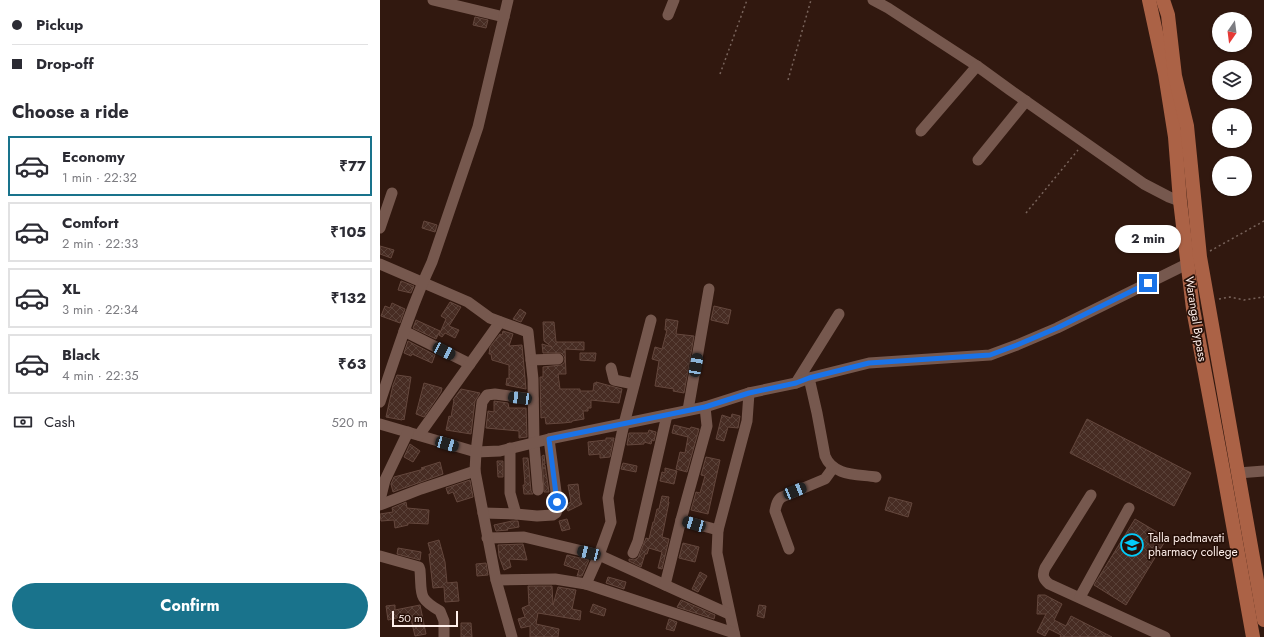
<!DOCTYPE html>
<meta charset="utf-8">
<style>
:root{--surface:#fff;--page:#f7f7f7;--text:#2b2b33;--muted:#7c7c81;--line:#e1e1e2;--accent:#19738c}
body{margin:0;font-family:Jost,sans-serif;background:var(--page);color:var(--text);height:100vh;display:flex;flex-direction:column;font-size:15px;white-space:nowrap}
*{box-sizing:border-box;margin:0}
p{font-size:13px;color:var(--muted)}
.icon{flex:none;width:22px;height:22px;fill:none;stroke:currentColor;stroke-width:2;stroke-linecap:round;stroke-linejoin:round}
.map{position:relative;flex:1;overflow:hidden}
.panel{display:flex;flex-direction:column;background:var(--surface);width:380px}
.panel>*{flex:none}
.guide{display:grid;align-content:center;height:88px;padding:0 12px;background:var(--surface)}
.needle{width:26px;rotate:194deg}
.buttons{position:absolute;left:832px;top:12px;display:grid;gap:8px}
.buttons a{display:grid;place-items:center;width:40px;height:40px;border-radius:50%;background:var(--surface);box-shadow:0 1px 3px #0004;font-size:20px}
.scale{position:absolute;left:12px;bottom:10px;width:66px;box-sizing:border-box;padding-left:4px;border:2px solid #fdeee9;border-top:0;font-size:11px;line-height:14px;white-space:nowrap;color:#fdeee9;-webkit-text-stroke:3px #260f07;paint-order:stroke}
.end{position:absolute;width:18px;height:18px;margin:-9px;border:5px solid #1a73e8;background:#fff;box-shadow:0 0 0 2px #fff}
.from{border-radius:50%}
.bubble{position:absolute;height:28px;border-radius:14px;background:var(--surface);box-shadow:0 1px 3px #0004;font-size:13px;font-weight:700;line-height:28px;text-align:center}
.car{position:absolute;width:12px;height:24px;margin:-12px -6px;border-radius:5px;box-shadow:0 0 3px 1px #0007;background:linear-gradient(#222 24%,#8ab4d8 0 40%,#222 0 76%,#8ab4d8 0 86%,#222 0)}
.guide b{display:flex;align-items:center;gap:14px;height:38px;font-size:15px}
.guide b+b{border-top:1px solid var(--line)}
.guide i{width:10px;height:10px;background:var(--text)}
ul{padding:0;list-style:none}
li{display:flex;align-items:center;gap:12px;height:60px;margin:0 8px 6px;padding:0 4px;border:2px solid var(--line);border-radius:0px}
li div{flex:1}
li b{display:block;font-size:15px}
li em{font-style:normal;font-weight:700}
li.selected{border-color:var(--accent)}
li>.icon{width:36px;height:36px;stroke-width:1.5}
h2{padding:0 12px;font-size:18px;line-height:48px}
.pay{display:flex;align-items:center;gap:10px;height:44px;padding:0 12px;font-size:15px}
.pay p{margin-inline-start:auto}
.action{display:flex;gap:8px;margin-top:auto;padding:8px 12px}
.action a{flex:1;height:46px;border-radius:24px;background:var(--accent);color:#fff;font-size:16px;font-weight:700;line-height:46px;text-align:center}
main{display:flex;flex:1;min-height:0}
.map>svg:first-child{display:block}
</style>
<main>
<section class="panel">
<div class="guide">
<b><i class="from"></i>Pickup</b>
<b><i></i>Drop-off</b>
</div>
<h2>Choose a ride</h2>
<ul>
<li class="selected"><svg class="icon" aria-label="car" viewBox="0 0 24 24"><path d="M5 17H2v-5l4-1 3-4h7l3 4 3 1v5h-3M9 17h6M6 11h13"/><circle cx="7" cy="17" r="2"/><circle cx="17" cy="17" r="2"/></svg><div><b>Economy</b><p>1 min · 22:32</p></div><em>₹77</em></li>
<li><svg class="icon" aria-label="car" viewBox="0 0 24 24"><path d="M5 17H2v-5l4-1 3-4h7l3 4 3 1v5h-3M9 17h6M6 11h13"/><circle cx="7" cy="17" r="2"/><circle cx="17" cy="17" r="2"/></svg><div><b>Comfort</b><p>2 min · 22:33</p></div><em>₹105</em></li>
<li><svg class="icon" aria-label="car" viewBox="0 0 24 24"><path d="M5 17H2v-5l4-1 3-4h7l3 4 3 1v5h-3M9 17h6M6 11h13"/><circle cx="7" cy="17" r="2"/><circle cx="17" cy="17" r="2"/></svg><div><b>XL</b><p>3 min · 22:34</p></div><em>₹132</em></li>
<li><svg class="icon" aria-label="car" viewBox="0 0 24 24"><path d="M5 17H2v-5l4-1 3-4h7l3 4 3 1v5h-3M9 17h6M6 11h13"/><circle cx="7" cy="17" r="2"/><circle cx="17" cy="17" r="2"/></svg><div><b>Black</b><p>4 min · 22:35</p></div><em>₹63</em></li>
</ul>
<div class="pay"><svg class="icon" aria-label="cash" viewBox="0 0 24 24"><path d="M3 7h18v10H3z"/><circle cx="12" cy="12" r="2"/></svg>Cash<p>520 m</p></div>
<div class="action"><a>Confirm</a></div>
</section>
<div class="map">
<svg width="884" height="637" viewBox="0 0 884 637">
<defs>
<pattern id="building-cross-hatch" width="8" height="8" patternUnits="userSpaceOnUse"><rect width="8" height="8" fill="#472c23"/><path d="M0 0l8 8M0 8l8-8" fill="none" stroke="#594138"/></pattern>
</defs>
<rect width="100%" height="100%" fill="#31180f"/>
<g fill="url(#building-cross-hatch)" stroke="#64473d">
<path d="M95,17L108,20L106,28L93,25Z"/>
<path d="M44,221L57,225L55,232L42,228Z"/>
<path d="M0,246L14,250L11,258L0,254Z"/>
<path d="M21,281L34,286L31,293L18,290Z"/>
<path d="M70,302L81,307L69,326L79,330L75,338L65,333L62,337L59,335L66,319L61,316Z"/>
<path d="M12,303L25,309L20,323L1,316L5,306L10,308Z"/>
<path d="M334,306L351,310L348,324L331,320Z"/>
<path d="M140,309L146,313L141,322L133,319Z"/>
<path d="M286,319L298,321L296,334L314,336L304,393L293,391L294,389L275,386L279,361L272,359L275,347L282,349L287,330H285Z"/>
<path d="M36,320L60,331L56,339L33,328Z"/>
<path d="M163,322H174L176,342H204V350L185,349L186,374H178L180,389H200V391H213L214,383H216V382L242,389L239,403L211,400V408H208V411H203L204,419L192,421V422L183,423H182L166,424L165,417L161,418L160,377H163V367L181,365L184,363L185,359L184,356L181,353H163L162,344L172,347L164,341Z"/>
<path d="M123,331L133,334L129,346L142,345L146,389L126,385L127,378L129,379V365L112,360L111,354H109L110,347L120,334L122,335Z"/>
<path d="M28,341L55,355L52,363L32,354L31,356L24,353Z"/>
<path d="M200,353H216L215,361L200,360Z"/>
<path d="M17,375L31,377L24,420L23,419L22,420L6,417L13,385Z"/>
<path d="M44,383L62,388L61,392L44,417L36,414Z"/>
<path d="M81,389L100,393L95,401L91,434L66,430L69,416L71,417L74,400H73Z"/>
<path d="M114,401L128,403L129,408H146L147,437L139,438V431L106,428L108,411L114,412Z"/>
<path d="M352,414L360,416L358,428L348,427L344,441L336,439L342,415L351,418Z"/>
<path d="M707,419L811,473L794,506L690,453Z"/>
<path d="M294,425L310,429L311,427L319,429L307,472L296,469L300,452L305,453L308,437L292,433Z"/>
<path d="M269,430L276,432L274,441L272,440L271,444L264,442V444L247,445L249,433H268Z"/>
<path d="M226,438H234L230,457L220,458V454L209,455L208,442L226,440Z"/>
<path d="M30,444L40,451L33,462L24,457Z"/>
<path d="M164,455L165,464H163L165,465L169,492H164L162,456Z"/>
<path d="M326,457L340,460L328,514L311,510L316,492L320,493L325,476L321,475Z"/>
<path d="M143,458H148L151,491L153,494H144L143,485H145Z"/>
<path d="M117,461H123V477H118Z"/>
<path d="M60,462L63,474L13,492L11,484L14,477L44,469L41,468Z"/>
<path d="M243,463L257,466L256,472L241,469Z"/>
<path d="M285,468L297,471L294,484L280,481L282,472L285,473Z"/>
<path d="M90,480L93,497L77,502L73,492L68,494L66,488Z"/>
<path d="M198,484L200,500L202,504L188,511L185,505L191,502L188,485Z"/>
<path d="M282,496L289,497L288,502H289L282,537L289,539L282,569L278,568L282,552L269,548L267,554H265L261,567L249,561V559L254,560L258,558L266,538L269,539L273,522H274L277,509H279Z"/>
<path d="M509,497L532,503L528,517L505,510Z"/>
<path d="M26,502L27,508L49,510L48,524L28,523V525L15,528L14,520L1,521L0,514L13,512L12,508Z"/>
<path d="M187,519L190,529L182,531L179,521Z"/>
<path d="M755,519L787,538L746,605L714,585Z"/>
<path d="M132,521H138L139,527L127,529L128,530L116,531L114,525Z"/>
<path d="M59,540L65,562L67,583L77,582L79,601L65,602L64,587L53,588L49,554H51L48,543Z"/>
<path d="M303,543L319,547L315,562L299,558Z"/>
<path d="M143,544L147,560L129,559L131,567L124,570L119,556L118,545Z"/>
<path d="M18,548L41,552L40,560L17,554Z"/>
<path d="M187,555L209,560L202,576H197L199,570L184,565Z"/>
<path d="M106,563L108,575L97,576L96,564Z"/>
<path d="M320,572L327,576L318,592L312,589Z"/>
<path d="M228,577L246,582L244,589L226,583Z"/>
<path d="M148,586H172L173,605L178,587L196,590L192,609L201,611L200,620L158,613L156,624L179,629L178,637H150V626L141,628L138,619L145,617L142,608L149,605Z"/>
<path d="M658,595H665L682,604L674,620L686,626L691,616L732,637H680L681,635L669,629L665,636L657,632L666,614H657Z"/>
<path d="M301,600L335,615L334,619L297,607Z"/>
<path d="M213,604L226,609L224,616L210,612Z"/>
<path d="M15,605V610L40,605L46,634L35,636L30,615L8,620L6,606Z"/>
<path d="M379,605L386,606L384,618L377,616Z"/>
<path d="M289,619L297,622L294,631L286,629Z"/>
<path d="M81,623H91L92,637H81Z"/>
</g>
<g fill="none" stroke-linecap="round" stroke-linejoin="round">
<g stroke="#78635b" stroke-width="1.5" stroke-dasharray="2 3" stroke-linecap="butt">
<path d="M340,74L367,0"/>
<path d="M408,80L431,0"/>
<path d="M646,213L698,150"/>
<path d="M830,251L884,221"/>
<path d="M839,299L850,297L864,300L884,297"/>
</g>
<g stroke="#76584e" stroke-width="11">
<path d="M53,0L124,17"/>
<path d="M493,0L508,8L597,66L630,90L764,184L789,197L800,201"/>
<path d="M288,15L294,0"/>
<path d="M541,131L597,66"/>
<path d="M598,160L646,101"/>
<path d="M0,228L12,193"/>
<path d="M0,264L88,302L110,318L148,332L153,379L154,443L158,490"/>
<path d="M24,331L90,364"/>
<path d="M151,360L178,359"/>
<path d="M231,368L234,380L254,384"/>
<path d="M429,378L437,413L445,456C453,476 477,474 496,477"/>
<path d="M416,383L459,314"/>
<path d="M0,402C16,355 31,307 52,262L98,127L128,0"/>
<path d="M308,410L329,289"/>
<path d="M0,424L96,452L120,451L169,439L325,407L369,393L416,383L429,378L489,363L610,355L637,345L677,328L807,264"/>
<path d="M39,435L120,322"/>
<path d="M130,448V493L136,514"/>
<path d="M858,473L884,471"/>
<path d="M711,495L665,568C662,575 663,579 669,584L785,637"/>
<path d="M0,500L5,480L28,432"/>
<path d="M0,505L41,489L95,471"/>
<path d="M103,513L136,514L157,516L173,515L176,513L178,507L169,439"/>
<path d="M301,520L338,530L367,421L369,393"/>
<path d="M338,530L337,553L355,637"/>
<path d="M107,538L144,537L219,555L349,614"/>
<path d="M409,549L395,511C396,506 397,500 402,497L445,479L453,468"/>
<path d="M253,553L258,541L287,415"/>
<path d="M0,556L39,567L40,570C42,594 37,598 60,611L64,621V637"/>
<path d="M116,580L175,579L206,584L354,633"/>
<path d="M206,584L219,555L231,522L228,498L230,488L244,424L271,320"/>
<path d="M285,585L301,520L327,426L325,407"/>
<path d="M700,597L749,508"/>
<path d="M132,637L116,580L95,471L96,452L102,402L107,395L115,394L153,399"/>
</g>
<g stroke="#ab6246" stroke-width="14">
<path d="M769,0L785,74L795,137L800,201L813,309L844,475L873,637"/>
<path d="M783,0L788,15L795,76L807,126L820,257L884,620"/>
</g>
</g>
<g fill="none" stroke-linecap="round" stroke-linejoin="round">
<path stroke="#1a73e8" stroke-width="5" d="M177,502L169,439L325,407L369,393L416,383L429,378L489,363L610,355L637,345L677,328L768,283"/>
</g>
<defs>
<g id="university-ring" transform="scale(1.15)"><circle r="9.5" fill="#260f07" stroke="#03cbf9" stroke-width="1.5"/><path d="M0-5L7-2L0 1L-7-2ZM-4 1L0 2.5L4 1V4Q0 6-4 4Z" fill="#03cbf9"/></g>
</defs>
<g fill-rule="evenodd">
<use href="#university-ring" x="752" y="545"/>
</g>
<g text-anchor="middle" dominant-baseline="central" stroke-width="3.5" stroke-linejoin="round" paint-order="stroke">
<g font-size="12" fill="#fdeee9" stroke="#260f07">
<text transform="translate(816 319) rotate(81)">Warangal Bypass</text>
</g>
<g font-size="12" fill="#fdeee9" stroke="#260f07" text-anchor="start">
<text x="768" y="538">Talla padmavati<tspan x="768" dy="14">pharmacy college</tspan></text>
</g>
</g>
</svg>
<div class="buttons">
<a><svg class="needle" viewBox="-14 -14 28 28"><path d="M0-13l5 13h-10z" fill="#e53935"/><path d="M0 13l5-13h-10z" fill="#7c7c81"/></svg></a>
<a><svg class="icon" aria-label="layers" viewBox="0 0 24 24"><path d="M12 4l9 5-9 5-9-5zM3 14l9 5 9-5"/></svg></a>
<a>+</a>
<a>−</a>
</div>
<div class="scale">50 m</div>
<i class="end from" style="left:177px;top:502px"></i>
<i class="end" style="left:768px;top:283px"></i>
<div class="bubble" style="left:735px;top:225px;width:66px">2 min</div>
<i class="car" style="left:64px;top:351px;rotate:117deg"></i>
<i class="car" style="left:316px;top:365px;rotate:10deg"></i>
<i class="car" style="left:140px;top:398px;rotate:277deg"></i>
<i class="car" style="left:67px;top:444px;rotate:106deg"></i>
<i class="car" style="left:415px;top:491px;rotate:68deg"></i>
<i class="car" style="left:314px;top:524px;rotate:286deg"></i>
<i class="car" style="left:209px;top:553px;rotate:284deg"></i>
</div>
</main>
